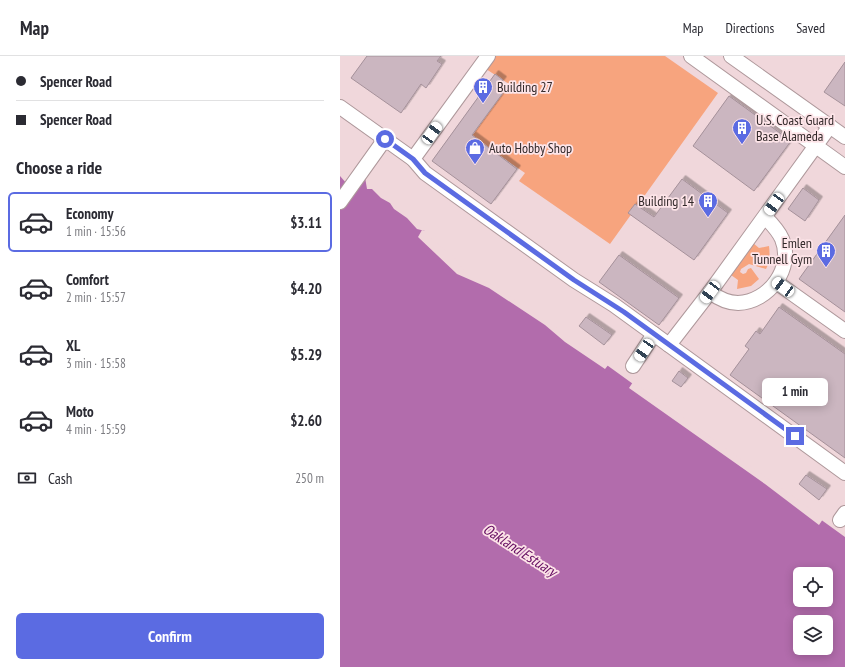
<!DOCTYPE html>
<meta charset="utf-8">
<style>
:root{--surface:#fff;--page:#f7f7f7;--text:#2b2b33;--muted:#7c7c81;--line:#e1e1e2;--accent:#5b6be2}
body{margin:0;font-family:"PT Sans Narrow",sans-serif;background:var(--page);color:var(--text);height:100vh;display:flex;flex-direction:column;font-size:15px;white-space:nowrap}
*{box-sizing:border-box;margin:0}
p{font-size:13px;color:var(--muted)}
.icon{flex:none;width:22px;height:22px;fill:none;stroke:currentColor;stroke-width:2;stroke-linecap:round;stroke-linejoin:round}
.map{position:relative;flex:1;overflow:hidden}
.panel{display:flex;flex-direction:column;background:var(--surface);width:340px}
.panel>*{flex:none}
.top-card{display:grid;align-content:center;height:88px;padding:0 16px;background:var(--surface)}
.fabs{position:absolute;left:453px;top:511px;display:grid;gap:8px}
.fabs a{display:grid;place-items:center;width:40px;height:40px;border-radius:6px;background:var(--surface);box-shadow:0 2px 10px #0003;font-size:20px}
.end{position:absolute;width:18px;height:18px;margin:-9px;border:5px solid #5b6be2;background:#fff;box-shadow:0 0 0 2px #fff}
.from{border-radius:50%}
.bubble{position:absolute;height:28px;border-radius:6px;background:var(--surface);box-shadow:0 2px 10px #0003;font-size:13px;font-weight:600;line-height:28px;text-align:center}
.car{position:absolute;width:12px;height:24px;margin:-12px -6px;border-radius:5px;box-shadow:0 0 3px 1px #0007;background:linear-gradient(#fff 24%,#345 0 40%,#fff 0 76%,#345 0 86%,#fff 0)}
.top-card b{display:flex;align-items:center;gap:14px;height:38px;font-size:15px}
.top-card b+b{border-top:1px solid var(--line)}
.top-card i{width:10px;height:10px;background:var(--text)}
ul{padding:0;list-style:none}
li{display:flex;align-items:center;gap:12px;height:60px;margin:0 8px 6px;padding:0 8px;border:2px solid transparent;border-radius:6px}
li div{flex:1}
li b{display:block;font-size:15px}
li em{font-style:normal;font-weight:600}
li.current{border-color:var(--accent)}
li>.icon{width:36px;height:36px;stroke-width:1.5}
h2{padding:0 16px;font-size:18px;line-height:48px}
.pay{display:flex;align-items:center;gap:10px;height:44px;padding:0 16px;font-size:15px}
.pay p{margin-inline-start:auto}
.button{display:flex;gap:8px;margin-top:auto;padding:8px 16px}
.button a{flex:1;height:46px;border-radius:6px;background:var(--accent);color:#fff;font-size:16px;font-weight:600;line-height:46px;text-align:center}
header{display:flex;align-items:center;gap:24px;box-sizing:border-box;height:56px;padding:0 20px;background:var(--surface);border-bottom:1px solid var(--line)}
header strong{font-size:19px}
nav{display:flex;gap:22px;margin-inline-start:auto;font-size:14px}
main{display:flex;flex:1;min-height:0}
.map>svg:first-child{display:block}
</style>
<header>
<strong>Map</strong>
<nav><a>Map</a><a>Directions</a><a>Saved</a></nav>
</header>
<main>
<section class="panel">
<div class="top-card">
<b><i class="from"></i>Spencer Road</b>
<b><i></i>Spencer Road</b>
</div>
<h2>Choose a ride</h2>
<ul>
<li class="current"><svg class="icon" aria-label="car" viewBox="0 0 24 24"><path d="M5 17H2v-5l4-1 3-4h7l3 4 3 1v5h-3M9 17h6M6 11h13"/><circle cx="7" cy="17" r="2"/><circle cx="17" cy="17" r="2"/></svg><div><b>Economy</b><p>1 min · 15:56</p></div><em>$3.11</em></li>
<li><svg class="icon" aria-label="car" viewBox="0 0 24 24"><path d="M5 17H2v-5l4-1 3-4h7l3 4 3 1v5h-3M9 17h6M6 11h13"/><circle cx="7" cy="17" r="2"/><circle cx="17" cy="17" r="2"/></svg><div><b>Comfort</b><p>2 min · 15:57</p></div><em>$4.20</em></li>
<li><svg class="icon" aria-label="car" viewBox="0 0 24 24"><path d="M5 17H2v-5l4-1 3-4h7l3 4 3 1v5h-3M9 17h6M6 11h13"/><circle cx="7" cy="17" r="2"/><circle cx="17" cy="17" r="2"/></svg><div><b>XL</b><p>3 min · 15:58</p></div><em>$5.29</em></li>
<li><svg class="icon" aria-label="car" viewBox="0 0 24 24"><path d="M5 17H2v-5l4-1 3-4h7l3 4 3 1v5h-3M9 17h6M6 11h13"/><circle cx="7" cy="17" r="2"/><circle cx="17" cy="17" r="2"/></svg><div><b>Moto</b><p>4 min · 15:59</p></div><em>$2.60</em></li>
</ul>
<div class="pay"><svg class="icon" aria-label="cash" viewBox="0 0 24 24"><path d="M3 7h18v10H3z"/><circle cx="12" cy="12" r="2"/></svg>Cash<p>250 m</p></div>
<div class="button"><a>Confirm</a></div>
</section>
<div class="map">
<svg width="505" height="611" viewBox="0 0 505 611">
<defs>
<filter id="shadow"><feDropShadow dx="3.5" dy="-3.5" stdDeviation="0" flood-color="#0004"/></filter>
</defs>
<rect width="100%" height="100%" fill="#f0d7db"/>
<g fill="#f7a47e">
<path d="M155,0H325L378,37L270,188L179,125L185,117L132,80L169,28L146,13Z"/>
<path d="M413,187L419,192L429,190C430,198 430,206 426,213L409,208L401,213L400,216L403,218L406,217L408,213L411,212L419,223L411,230L397,233L398,224L391,219Z"/>
</g>
<path fill="#b26cac" fill-rule="evenodd" d="M0,120L7,128L25,121L27,133H32L41,142L50,147L54,153L67,162L77,173L85,175L88,183L122,215L154,232L264,307L505,481V611H0ZM460,518H486V544H460ZM460,566H486V592H460Z"/>
<g fill="#f0d7db">
<path d="M82,174L85,175L86,174L90,182L113,200L123,213L155,230L269,308L265,313L225,286L205,269L149,232L117,218L78,181Z"/>
<path d="M293,326L476,457L483,463L479,469L425,428L289,332Z"/>
</g>
<g fill="#cbb6c0" stroke="#a5919a" filter="url(#shadow)">
<path d="M27,0H101L97,5L102,8L86,32L81,28L61,57L11,22Z"/>
<path d="M505,6V50L484,36Z"/>
<path d="M155,18L163,24L156,33L163,37L132,79L177,113L151,148L92,105Z"/>
<path d="M389,40L451,85L414,135L353,90Z"/>
<path d="M342,123L388,157L354,204L288,157L295,148L314,161Z"/>
<path d="M463,132L479,144L465,165L448,153Z"/>
<path d="M505,159V256L459,223Z"/>
<path d="M279,199L339,242L319,269L259,226Z"/>
<path d="M439,251L505,298V402L390,319L409,293L405,290L416,275L420,278Z"/>
<path d="M246,261L272,279L264,289L239,270Z"/>
<path d="M339,315L348,322L341,331L332,325Z"/>
<path d="M466,419L487,433L479,444L459,428Z"/>
</g>
<g fill="none" stroke-linecap="round" stroke-linejoin="round">
<g stroke="#ae989b" stroke-width="16">
<g id="minor">
<path d="M351,0L505,111"/>
<path d="M391,0L505,81"/>
<path d="M0,51L73,103L85,117L234,224L274,249L505,417"/>
<path d="M73,103L148,0"/>
<path d="M0,146L45,83"/>
<path d="M436,226L505,275"/>
<path d="M370,236C378,242 387,247 398,247C429,246 454,212 442,183C438,174 431,167 425,161"/>
<path d="M329,289L370,236L490,70"/>
<path d="M293,310L314,278"/>
<path d="M500,464L505,457"/>
</g>
</g>
<use href="#minor" stroke="#fff" stroke-width="14"/>
</g>
<g fill="none" stroke-linecap="round" stroke-linejoin="round">
<path stroke="#5b6be2" stroke-width="5" d="M45,83L73,103L85,117L234,224L284,256L455,380"/>
</g>
<defs>
<g id="building-pin" transform="scale(1)"><path d="M0 17L-7.5 6A9.5 9.5 0 1 1 7.5 6Z" fill="#5b6be2" stroke="#fde4e8"/><path d="M-4-6H4V6H1V3H-1V6H-4ZM-2.5-4.3h1.7v1.8h-1.7ZM.8-4.3h1.7v1.8H.8ZM-2.5-1h1.7V.8h-1.7ZM.8-1h1.7V.8H.8Z" fill="#fff"/></g>
<g id="shop-pin" transform="scale(1)"><path d="M0 17L-7.5 6A9.5 9.5 0 1 1 7.5 6Z" fill="#5b6be2" stroke="#fde4e8"/><path d="M-5-2.5h2.3a2.7 3.5 0 0 1 5.4 0H5L5.5 6h-11ZM-1.5-2.5h3a1.5 2.3 0 0 0-3 0Z" fill="#fff"/></g>
</defs>
<g fill-rule="evenodd">
<use href="#building-pin" x="143" y="31"/>
<use href="#building-pin" x="402" y="72"/>
<use href="#shop-pin" x="135" y="92"/>
<use href="#building-pin" x="368" y="145"/>
<use href="#building-pin" x="486" y="195"/>
</g>
<g text-anchor="middle" dominant-baseline="central" stroke-width="3.5" stroke-linejoin="round" paint-order="stroke">
<g font-size="14" fill="#32292a" stroke="#fde4e8" text-anchor="start">
<text x="157" y="31">Building 27</text>
<text x="416" y="64">U.S. Coast Guard<tspan x="416" dy="16">Base Alameda</tspan></text>
<text x="149" y="92">Auto Hobby Shop</text>
<text x="354" y="145" text-anchor="end">Building 14</text>
<text x="472" y="187" text-anchor="end">Emlen<tspan x="472" dy="16">Tunnell Gym</tspan></text>
</g>
<g font-size="15" font-style="italic" fill="#640c61" stroke="#fde4e8">
<text transform="translate(180 494) rotate(33)">Oakland Estuary</text>
</g>
</g>
</svg>
<div class="fabs">
<a><svg class="icon" aria-label="locate" viewBox="0 0 24 24"><circle cx="12" cy="12" r="6"/><path d="M12 2v4M12 18v4M2 12h4M18 12h4"/></svg></a>
<a><svg class="icon" aria-label="layers" viewBox="0 0 24 24"><path d="M12 4l9 5-9 5-9-5zM3 14l9 5 9-5"/></svg></a>
</div>
<i class="end from" style="left:45px;top:83px"></i>
<i class="end" style="left:455px;top:380px"></i>
<div class="bubble" style="left:422px;top:322px;width:66px">1 min</div>
<i class="car" style="left:92px;top:77px;rotate:36deg"></i>
<i class="car" style="left:434px;top:148px;rotate:216deg"></i>
<i class="car" style="left:443px;top:231px;rotate:306deg"></i>
<i class="car" style="left:370px;top:236px;rotate:217deg"></i>
<i class="car" style="left:304px;top:294px;rotate:214deg"></i>
</div>
</main>
